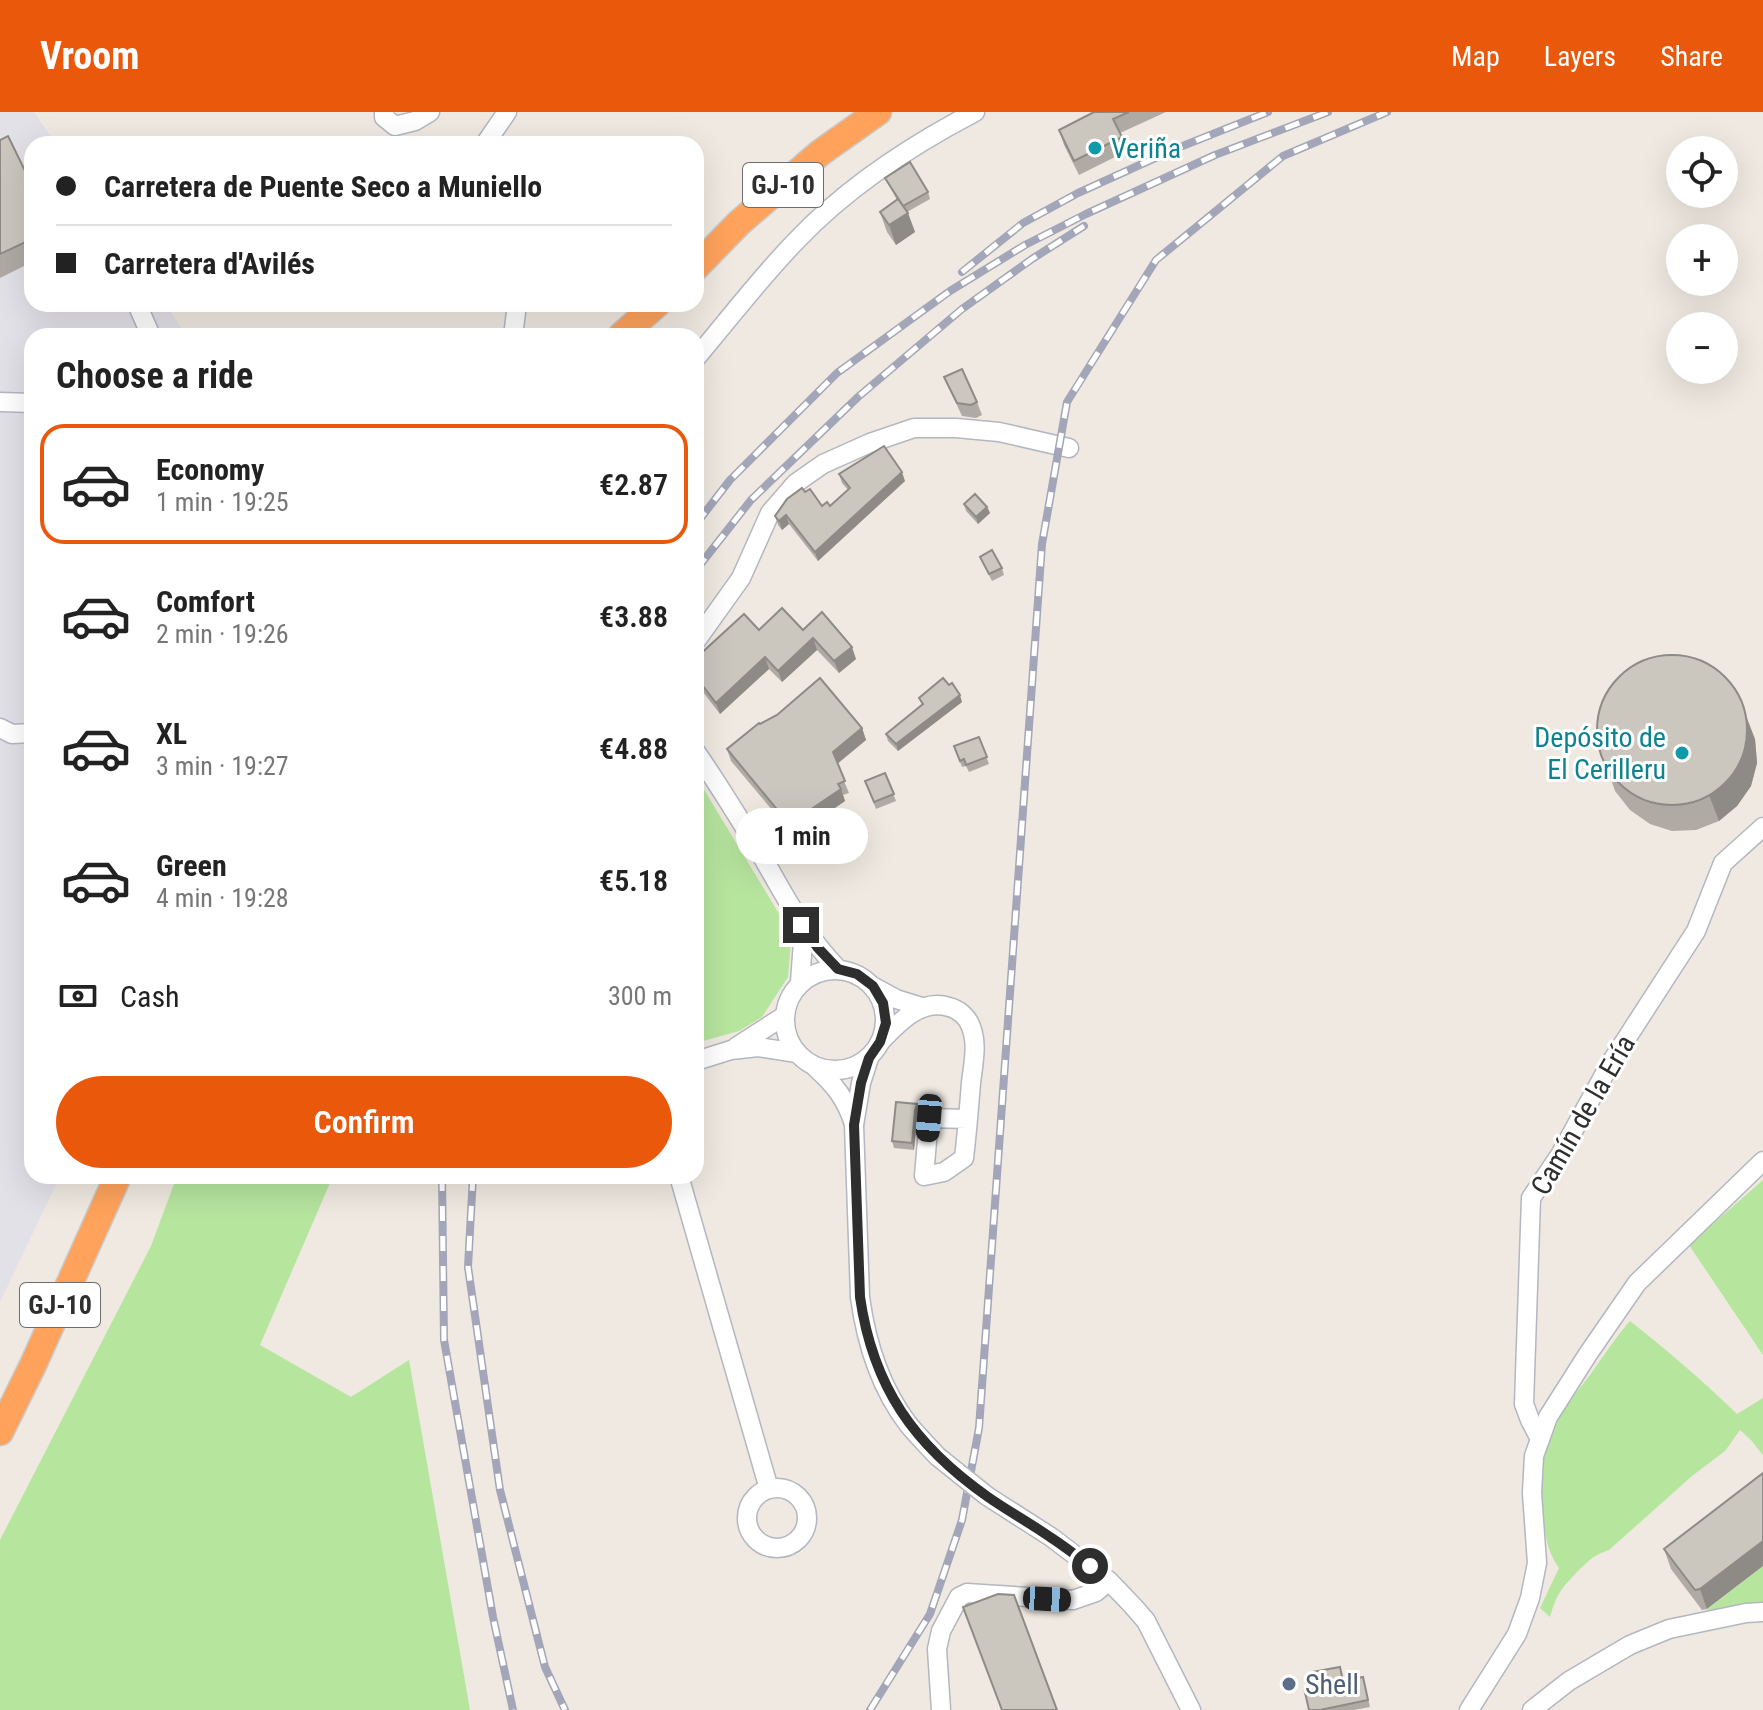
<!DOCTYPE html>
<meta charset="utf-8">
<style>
:root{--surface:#fff;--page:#f2f2f2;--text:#222;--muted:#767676;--line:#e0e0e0;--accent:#ea580c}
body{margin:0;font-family:"Roboto Condensed",sans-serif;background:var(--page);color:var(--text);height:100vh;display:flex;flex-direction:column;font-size:30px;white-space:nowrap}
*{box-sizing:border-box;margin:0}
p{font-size:26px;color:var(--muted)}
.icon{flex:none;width:44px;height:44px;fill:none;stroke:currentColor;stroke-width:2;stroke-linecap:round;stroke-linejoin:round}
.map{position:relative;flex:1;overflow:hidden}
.sheet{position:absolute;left:24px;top:216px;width:680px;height:856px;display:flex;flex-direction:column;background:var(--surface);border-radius:24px;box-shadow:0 8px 32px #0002}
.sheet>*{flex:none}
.hud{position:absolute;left:24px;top:24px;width:680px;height:176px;border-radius:24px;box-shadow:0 8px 32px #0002;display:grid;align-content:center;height:176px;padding:0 32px;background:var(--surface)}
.tools{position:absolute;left:1666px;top:24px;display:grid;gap:16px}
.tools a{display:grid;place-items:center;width:72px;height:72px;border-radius:50%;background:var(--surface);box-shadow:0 8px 32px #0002;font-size:40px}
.end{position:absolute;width:36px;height:36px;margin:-18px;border:10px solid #2e2e2e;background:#fff;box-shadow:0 0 0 4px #fff}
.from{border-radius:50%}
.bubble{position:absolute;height:56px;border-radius:28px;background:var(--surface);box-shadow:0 8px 32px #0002;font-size:26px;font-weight:600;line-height:56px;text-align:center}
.car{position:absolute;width:24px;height:48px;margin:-24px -12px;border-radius:10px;box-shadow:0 0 6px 2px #0007;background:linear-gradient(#222 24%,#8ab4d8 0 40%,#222 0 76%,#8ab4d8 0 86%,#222 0)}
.hud b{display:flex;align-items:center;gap:28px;height:76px;font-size:30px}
.hud b+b{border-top:2px solid var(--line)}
.hud i{width:20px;height:20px;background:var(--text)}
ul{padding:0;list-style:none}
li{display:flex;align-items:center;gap:24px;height:120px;margin:0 16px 12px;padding:0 16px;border:4px solid transparent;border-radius:24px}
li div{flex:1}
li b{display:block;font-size:30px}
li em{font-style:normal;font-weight:600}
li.active{border-color:var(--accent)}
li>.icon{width:72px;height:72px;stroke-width:1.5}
h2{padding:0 32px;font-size:36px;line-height:96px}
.pay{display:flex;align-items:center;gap:20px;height:88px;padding:0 32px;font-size:30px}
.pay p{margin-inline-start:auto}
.cta{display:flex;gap:16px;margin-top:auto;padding:16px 32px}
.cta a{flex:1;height:92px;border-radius:48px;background:var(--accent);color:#fff;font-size:32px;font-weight:600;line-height:92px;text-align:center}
header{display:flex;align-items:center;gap:48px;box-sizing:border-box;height:112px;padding:0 40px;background:var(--accent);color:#fff}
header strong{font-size:38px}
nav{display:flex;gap:44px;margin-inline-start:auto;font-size:28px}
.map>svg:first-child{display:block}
</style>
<header>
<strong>Vroom</strong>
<nav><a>Map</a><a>Layers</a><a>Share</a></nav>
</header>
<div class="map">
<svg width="1763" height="1598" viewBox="0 0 1763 1598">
<rect width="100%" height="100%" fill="#efe9e1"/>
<path fill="#e3e1e8" d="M0,0H34L56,32H32V192H166L186,224H32V1064H60L0,1190Z"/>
<g fill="#b6e59e">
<path d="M703,676L784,810L791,830L788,865L762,905L739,919L696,931V680Z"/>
<path d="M177,1064H333L260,1233L351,1285L409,1248L470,1598H0V1428L151,1134Z"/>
<path d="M1763,1068V1243L1689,1133Z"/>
<path d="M1630,1209C1667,1238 1702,1268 1737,1302L1763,1286V1343L1751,1328L1740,1318L1725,1339L1692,1364L1609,1438C1592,1444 1590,1448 1577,1460C1561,1477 1557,1481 1550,1505L1540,1496L1559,1456C1547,1439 1545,1423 1543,1403C1538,1369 1540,1332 1560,1302C1569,1289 1580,1276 1590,1263C1603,1245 1615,1226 1630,1209Z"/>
<path d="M1763,1454V1492L1704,1500Z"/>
</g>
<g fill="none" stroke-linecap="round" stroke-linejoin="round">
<g stroke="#b4b7c1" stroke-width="21">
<g id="minor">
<path d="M384,0V5L395,14L415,9L430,0"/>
<path d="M485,32L507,0"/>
<path d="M137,192L151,224"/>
<path d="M513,224L517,192"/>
<path d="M696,246C729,207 760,166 796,129C847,75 910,34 975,0"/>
<path d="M0,290L32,291"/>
<path d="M696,529L741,466L770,401L796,371L823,352L870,331L914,316H956L999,320L1069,336"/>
<path d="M0,616L12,622L32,621"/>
<path d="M696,640C718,672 739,706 759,739C784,782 803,821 838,857"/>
<circle cx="835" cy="908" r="50"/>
<path d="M800,870L803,830L801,813"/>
<path d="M874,875L896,887L922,895"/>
<path d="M880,930C898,911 921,886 949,895C958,897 968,905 971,915C978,932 973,953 971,971C969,996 967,1021 964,1046L944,1060L924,1064L929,1006L968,1007"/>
<path d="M736,935L784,904"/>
<path d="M869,946L861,971L854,1013L860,1185C866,1230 880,1275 908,1312C917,1323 928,1334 937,1344"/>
<path d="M696,949L731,938L758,935L797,941"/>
<path d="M815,955C835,973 846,987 854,1012"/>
<path d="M679,1064L769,1377"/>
<path d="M1540,1327L1530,1308L1524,1292L1531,1086L1560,1043L1610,952L1696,819L1723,751L1763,715"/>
<circle cx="777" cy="1406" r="30"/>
<path d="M987,1384L1051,1425L1109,1469L1133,1494L1146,1509L1191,1598"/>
<path d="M941,1598L937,1537L941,1519L959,1485L967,1481L1073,1488L1096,1480L1109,1469"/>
<path d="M1469,1598L1517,1522L1530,1486L1537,1451L1532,1381L1534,1344L1548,1305L1588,1242L1637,1171L1763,1049"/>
<path d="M1532,1598L1569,1569L1630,1533L1669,1517L1746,1501L1763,1500"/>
</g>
</g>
<g stroke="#c9c9c9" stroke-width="29">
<g id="highway">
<path d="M696,155L739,111L820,41L878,0"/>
<path d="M621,224L657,192"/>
<path d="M0,1320L33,1253L118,1064"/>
</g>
</g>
<use href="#minor" stroke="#fff" stroke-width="18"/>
<use href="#highway" stroke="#ffa35c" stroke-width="26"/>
<g stroke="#a3a6b8" stroke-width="8">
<g id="rail">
<path d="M962,160L1023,111L1078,81L1175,37L1268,0"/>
<path d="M696,412L730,368L837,261L950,179L1025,133L1086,102L1215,43L1328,0"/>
<path d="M696,458L751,388L858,285L962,197L1032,147L1084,114"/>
<path d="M442,1064L444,1228L493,1505L513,1598"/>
<path d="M473,1064L468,1155L500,1378L545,1555L565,1598"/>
<path d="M870,1598L930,1502L962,1408L979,1316L1042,432L1067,290L1156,148L1283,44L1387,0"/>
</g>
</g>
<use href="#rail" stroke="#fff" stroke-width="5" stroke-dasharray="15" stroke-linecap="butt"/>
<g stroke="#b4b7c1" stroke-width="21" stroke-linecap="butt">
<path id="minor-bridge" d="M937,1344L987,1384"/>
</g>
<use href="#minor-bridge" stroke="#fff" stroke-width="18"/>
</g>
<g fill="#afaba4">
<path d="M1094,0H1166L1120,21L1127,39L1079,63L1064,33L1059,18Z"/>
<path d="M0,28L31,71L32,70V150L0,166Z"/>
<path d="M885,66L928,80L930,87L907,100L915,120L896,133L887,120L880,100L897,88Z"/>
<path d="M944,265L977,290L982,303L976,306L962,304Z"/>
<path d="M839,362L905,369L818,449L789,412L782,418L778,413L775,404L805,380L822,394H830L848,378L842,371Z"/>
<path d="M964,392L987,395L990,401L978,412L966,399Z"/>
<path d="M980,445L1002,456L1004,463L992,469Z"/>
<path d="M759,518H803L856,547L839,561L817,538L782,570L769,557L720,602L696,571V546Z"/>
<path d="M919,586L962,590L898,639L888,629L886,622L922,593Z"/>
<path d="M760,612L862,616L866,628L837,652L849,681L843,683L845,689L794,724L731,649L727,637Z"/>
<path d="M979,625L989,652L969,660L966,654L962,655L954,634Z"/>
<path d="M1755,627L1757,651L1751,674L1737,694L1719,709L1696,718L1672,719L1650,712L1630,698L1615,679L1598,630Z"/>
<path d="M885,661L896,689L876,697L865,669Z"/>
<path d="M917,992L919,999L917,1005L914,1038L894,1036L892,1029Z"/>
<path d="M1763,1361L1707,1497L1702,1498L1671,1457L1664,1437Z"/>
<path d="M1342,1561L1344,1569L1363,1565L1370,1595L1354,1598H1309L1315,1574Z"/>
</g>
<g fill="#8e8b86">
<path d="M908,101L915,120L896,133L889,113Z"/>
<path d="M902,360L905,369L818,449L815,440Z"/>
<path d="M987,395L990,401L978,412L976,405Z"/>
<path d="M786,403L789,412L782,418L779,409Z"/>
<path d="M813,526L817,538L782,570L778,559Z"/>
<path d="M852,535L856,547L839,561L834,549Z"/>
<path d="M765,545L769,557L720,602L716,591Z"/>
<path d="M960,583L962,590L898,639L896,632Z"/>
<path d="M1745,601L1755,627L1757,651L1751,674L1737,694L1719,709L1709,683Z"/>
<path d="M862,616L866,628L837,652L833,640Z"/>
<path d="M841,677L845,689L794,724L789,712Z"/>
<path d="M917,992L919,999L917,1005L914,1038L912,1031L915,998Z"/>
<path d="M1763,1429V1454L1707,1497L1700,1477Z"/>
</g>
<g fill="#cbc7bf" stroke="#8e8b86" stroke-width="2">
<path d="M1094,0H1129L1113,7L1122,25L1074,49L1059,18Z"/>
<path d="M8,24L31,71L32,70V127L0,142V28Z"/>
<path d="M910,50L928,80L903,94L885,66Z"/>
<path d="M898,87L908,101L889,113L880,100Z"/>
<path d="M962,257L977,290L971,293L957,291L944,265Z"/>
<path d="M884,334L902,360L815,440L786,403L779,409L775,404L787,387L802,376L805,380L810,377L822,394L827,390L830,394L850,376L839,362Z"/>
<path d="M975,382L987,395L976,405L964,392Z"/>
<path d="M992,438L1002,456L989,462L980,445Z"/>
<path d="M782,496L803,518L822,500L852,535L834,549L813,526L778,559L765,545L716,591L696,565V546L744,502L759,518Z"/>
<circle cx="1672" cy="618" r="75"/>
<path d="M820,566L862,616L833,640L845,669L838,672L841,677L789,712L727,637L759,611L760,612L777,603Z"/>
<path d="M943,566L949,573L952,571L960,583L896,632L886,622L923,592L919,586Z"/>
<path d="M979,625L987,645L966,653L964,647L960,649L954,634Z"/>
<path d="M885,661L894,682L874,690L865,669Z"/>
<path d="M896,990L917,992L915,998L912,1031L892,1029Z"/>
<path d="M1763,1361V1429L1700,1477L1695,1478L1664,1437Z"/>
<path d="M998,1482L1014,1483L1057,1598H1002L963,1495Z"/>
<path d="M1340,1555L1343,1569L1363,1565L1368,1588L1320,1598H1309L1304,1576L1315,1574L1312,1560Z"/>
</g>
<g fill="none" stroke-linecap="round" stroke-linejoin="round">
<path stroke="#2e2e2e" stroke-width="10" d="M801,813L818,836L838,857L857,862L873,874L883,891L886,911L880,930L869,946L861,971L854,1013L860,1185C873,1275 914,1333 988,1385C1008,1399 1030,1411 1050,1425C1064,1434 1077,1444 1090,1454"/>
</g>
<g fill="#0f9aa8" stroke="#fff" stroke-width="3">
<circle cx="1095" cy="36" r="8"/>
<circle cx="1682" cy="641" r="8"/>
</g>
<circle fill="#5c6f8a" stroke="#fff" stroke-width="3" cx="1289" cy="1572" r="8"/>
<g text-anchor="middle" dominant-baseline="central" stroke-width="6" stroke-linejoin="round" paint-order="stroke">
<g fill="#fff" stroke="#6d6d6d" stroke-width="2">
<rect x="743" y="51" width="80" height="44" rx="6"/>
<rect x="20" y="1171" width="80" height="44" rx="6"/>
</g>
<g font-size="26" font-weight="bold" fill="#2e2e2e">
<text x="783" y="73">GJ-10</text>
<text x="60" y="1193">GJ-10</text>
</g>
<g font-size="28" fill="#0d838f" stroke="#fff" text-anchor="start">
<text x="1111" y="36">Veriña</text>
<text x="1666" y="625" text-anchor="end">Depósito de<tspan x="1666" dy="32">El Cerilleru</tspan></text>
</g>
<g font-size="28" fill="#2e2e2e" stroke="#fff">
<text transform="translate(1583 1003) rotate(-60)">Camín de la Ería</text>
</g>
<g font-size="28" fill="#4e5e75" stroke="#fff" text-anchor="start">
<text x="1305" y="1572">Shell</text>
</g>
</g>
</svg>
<div class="tools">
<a><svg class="icon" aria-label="locate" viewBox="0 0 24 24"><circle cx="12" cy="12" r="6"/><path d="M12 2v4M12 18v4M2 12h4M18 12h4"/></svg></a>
<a>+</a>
<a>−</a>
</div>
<i class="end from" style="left:1090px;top:1454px"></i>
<i class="end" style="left:801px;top:813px"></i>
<div class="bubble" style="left:736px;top:696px;width:132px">1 min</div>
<i class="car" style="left:929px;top:1006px;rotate:185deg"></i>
<i class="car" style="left:1047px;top:1487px;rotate:93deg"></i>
<div class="hud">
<b><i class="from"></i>Carretera de Puente Seco a Muniello</b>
<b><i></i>Carretera d'Avilés</b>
</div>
<section class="sheet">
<h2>Choose a ride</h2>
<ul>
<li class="active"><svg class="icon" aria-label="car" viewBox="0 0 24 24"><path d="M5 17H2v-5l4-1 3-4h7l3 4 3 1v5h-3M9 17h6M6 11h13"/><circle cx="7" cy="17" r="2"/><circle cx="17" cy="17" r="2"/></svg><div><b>Economy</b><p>1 min · 19:25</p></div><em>€2.87</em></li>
<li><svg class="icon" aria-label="car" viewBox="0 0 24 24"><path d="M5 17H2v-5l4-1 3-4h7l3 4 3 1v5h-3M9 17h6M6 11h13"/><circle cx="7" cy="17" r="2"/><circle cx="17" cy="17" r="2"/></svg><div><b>Comfort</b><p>2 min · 19:26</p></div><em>€3.88</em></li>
<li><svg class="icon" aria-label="car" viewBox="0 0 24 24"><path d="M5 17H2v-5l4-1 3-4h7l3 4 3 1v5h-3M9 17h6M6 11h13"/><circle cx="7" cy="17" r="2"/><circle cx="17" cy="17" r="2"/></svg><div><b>XL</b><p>3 min · 19:27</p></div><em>€4.88</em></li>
<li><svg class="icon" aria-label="car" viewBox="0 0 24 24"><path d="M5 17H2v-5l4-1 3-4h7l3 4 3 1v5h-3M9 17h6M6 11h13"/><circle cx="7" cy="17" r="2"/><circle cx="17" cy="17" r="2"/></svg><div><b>Green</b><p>4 min · 19:28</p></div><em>€5.18</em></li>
</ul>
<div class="pay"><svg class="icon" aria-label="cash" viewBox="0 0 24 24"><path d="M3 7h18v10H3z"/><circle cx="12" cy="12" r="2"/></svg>Cash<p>300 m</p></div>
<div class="cta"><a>Confirm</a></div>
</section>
</div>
